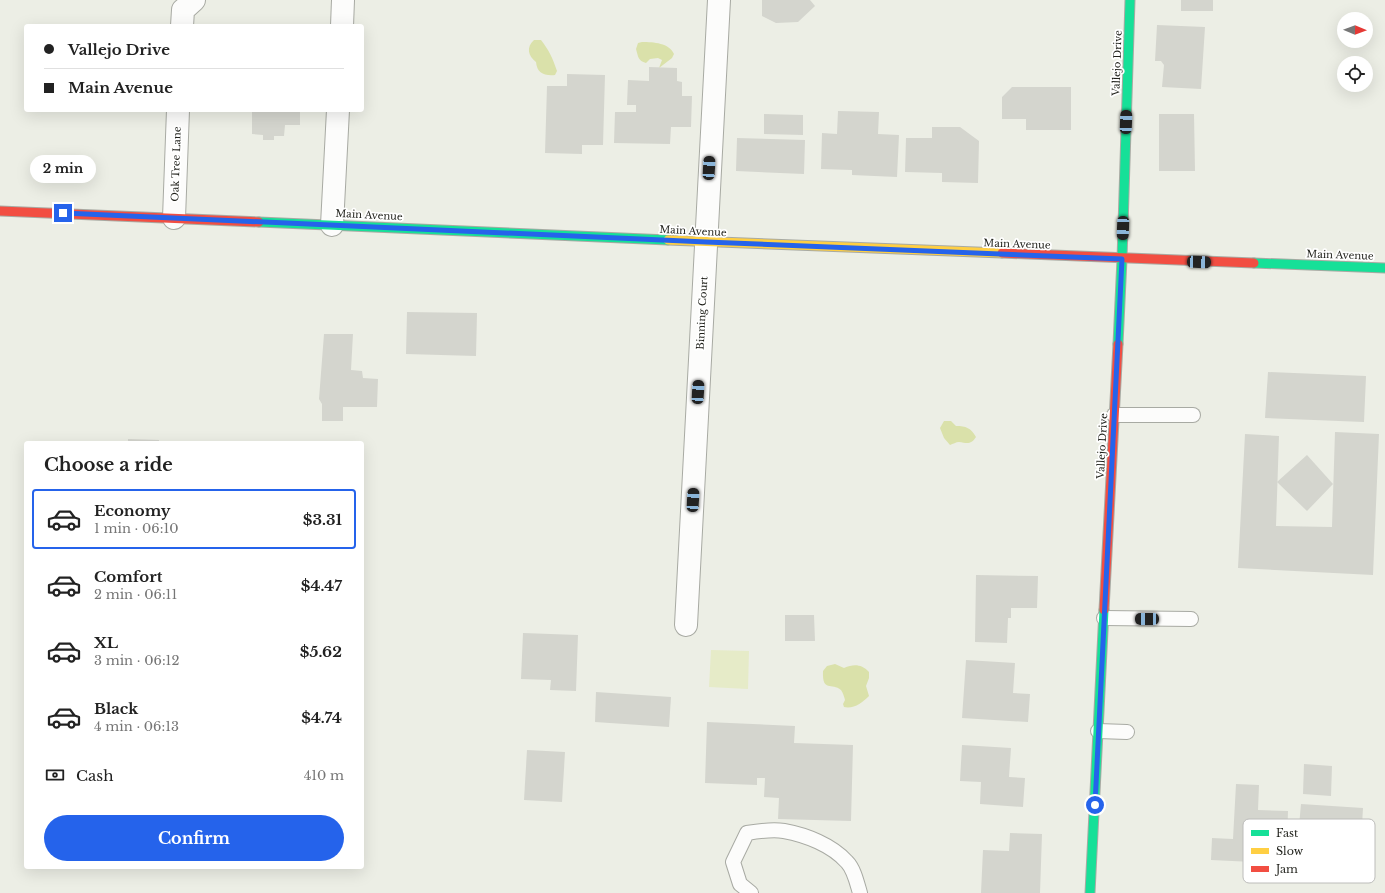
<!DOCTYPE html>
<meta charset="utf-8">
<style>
:root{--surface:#fff;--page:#f2f2f2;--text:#222;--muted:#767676;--line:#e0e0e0;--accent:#2563eb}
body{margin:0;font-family:"Libre Baskerville",serif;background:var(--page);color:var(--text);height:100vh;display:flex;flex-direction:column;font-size:15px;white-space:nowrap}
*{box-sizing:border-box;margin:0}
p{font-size:13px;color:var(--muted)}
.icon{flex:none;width:22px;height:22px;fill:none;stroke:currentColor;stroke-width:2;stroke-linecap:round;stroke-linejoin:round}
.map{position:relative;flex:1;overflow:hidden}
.sheet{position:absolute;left:24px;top:441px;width:340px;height:428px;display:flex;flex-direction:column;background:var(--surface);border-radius:4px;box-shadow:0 4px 16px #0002}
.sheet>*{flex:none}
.guide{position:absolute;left:24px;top:24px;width:340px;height:88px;border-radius:4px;box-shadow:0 4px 16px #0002;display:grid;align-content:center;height:88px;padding:0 20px;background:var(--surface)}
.needle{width:26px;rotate:91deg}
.buttons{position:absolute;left:1337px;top:12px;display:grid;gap:8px}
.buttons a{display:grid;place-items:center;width:36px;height:36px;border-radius:50%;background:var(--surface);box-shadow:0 4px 16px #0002;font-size:20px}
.end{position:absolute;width:18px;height:18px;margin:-9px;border:5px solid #2563eb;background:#fff;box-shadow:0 0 0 2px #fff}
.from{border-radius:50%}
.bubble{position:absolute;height:28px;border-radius:14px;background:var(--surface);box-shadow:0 4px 16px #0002;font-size:13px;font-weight:700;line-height:28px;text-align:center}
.car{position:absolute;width:12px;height:24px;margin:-12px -6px;border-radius:5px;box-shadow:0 0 3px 1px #0007;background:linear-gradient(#222 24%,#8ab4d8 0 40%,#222 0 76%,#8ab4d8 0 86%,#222 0)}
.guide b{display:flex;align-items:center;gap:14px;height:38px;font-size:15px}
.guide b+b{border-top:1px solid var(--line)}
.guide i{width:10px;height:10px;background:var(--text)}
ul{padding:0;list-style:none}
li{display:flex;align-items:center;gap:12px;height:60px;margin:0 8px 6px;padding:0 12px;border:2px solid transparent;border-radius:4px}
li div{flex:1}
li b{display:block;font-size:15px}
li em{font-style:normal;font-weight:700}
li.selected{border-color:var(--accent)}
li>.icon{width:36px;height:36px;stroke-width:1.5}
h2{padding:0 20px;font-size:18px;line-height:48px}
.pay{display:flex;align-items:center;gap:10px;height:44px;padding:0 20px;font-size:15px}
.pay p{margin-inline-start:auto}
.button{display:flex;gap:8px;margin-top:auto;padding:8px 20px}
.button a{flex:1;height:46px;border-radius:24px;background:var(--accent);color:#fff;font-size:16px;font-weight:700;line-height:46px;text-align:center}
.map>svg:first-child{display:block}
</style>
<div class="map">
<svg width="1385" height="893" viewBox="0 0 1385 893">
<rect width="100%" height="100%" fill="#eceee5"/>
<path fill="#e6ebc8" d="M711,650L749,651L748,689L709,687Z"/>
<g fill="#dae1aa">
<path d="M534,40H541C549,50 553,59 557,71L555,75C544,76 537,73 536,62C528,56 526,47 534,40Z"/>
<path d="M642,42C654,42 669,43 674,54L672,58L659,68L662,60L658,58L650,59L646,63C638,61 638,56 636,49L638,43Z"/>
<path d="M944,421H951L956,426C966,426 971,428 976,437C971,445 967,443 959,442C956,442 953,444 950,445L944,438L940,428Z"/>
<path d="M835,664L844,668C854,664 861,664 869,672V678L866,686L869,696C862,703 854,709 844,707L843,704L845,700C844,696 843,693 841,690C832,682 822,693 823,671L827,666Z"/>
</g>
<g fill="#d4d5ce">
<path d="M762,0H810L815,6L798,22L776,23L762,16Z"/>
<rect x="1181" y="0" width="32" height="11"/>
<path d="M1157,25L1205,27L1201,89L1162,87L1164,65L1161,61H1155Z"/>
<path d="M649,67L677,68V81L682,82V96H692L691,127H671L670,144L614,143L615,112H636V105H627L628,80L649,81Z"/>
<path d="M567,74L605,75L603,145H582V154L545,153L547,86H567Z"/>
<path d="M1012,87H1071V130H1026V119H1002V97Z"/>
<path d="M252,110H300V125H285L284,136H274V140H263V135L252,134Z"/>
<path d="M838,111L879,112L878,134L899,135L897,177L852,175V170L821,169L822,133L837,134Z"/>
<path d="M764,114L803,115V135L764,134Z"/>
<path d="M1159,114H1194L1195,171H1159Z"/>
<path d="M932,127H960L979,141L978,183L942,182V173L905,172L906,138H932Z"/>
<path d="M737,138L805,140L804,174L736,171Z"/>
<path d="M407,312L477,313L476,356L406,354Z"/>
<path d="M324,334H353L351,370L362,371L363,378L378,379L377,407H343V421H322V404L319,399Z"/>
<path d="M1268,372L1366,376L1364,422L1265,418Z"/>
<path d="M1335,432L1379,434L1373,575L1238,568L1245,434L1279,436L1276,526L1332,527Z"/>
<path d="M128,439L159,440V443H128Z"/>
<path d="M86,441V443H65V442Z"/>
<path d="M1307,455L1333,484L1307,511L1277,482Z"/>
<path d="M976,575L1038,576L1037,608H1011V618H1008L1007,643L975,642Z"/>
<path d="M785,615H814L815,641H785Z"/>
<path d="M523,633L578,635L576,691L550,690L551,680L521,679Z"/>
<path d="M966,660L1015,663L1013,693L1030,694L1028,722L962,718Z"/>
<path d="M596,692L671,697L669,727L595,722Z"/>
<path d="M707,722L795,726L794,743L853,745L851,821L778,819L779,798L764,797L765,778H757V785L705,783Z"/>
<path d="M962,745L1011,748L1009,777L1025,778L1023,807L980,804L981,782L960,781Z"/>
<path d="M527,750L565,752L562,802L524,800Z"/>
<path d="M1304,764L1332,766L1331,796L1303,794Z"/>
<path d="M1236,784L1259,785L1258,810L1288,811L1287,844L1253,843V862L1211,860L1212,838L1233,839Z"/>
<path d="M1301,804L1363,808L1361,842L1298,837Z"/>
<path d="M1010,833L1042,834L1040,893H981L983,850L1009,851Z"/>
</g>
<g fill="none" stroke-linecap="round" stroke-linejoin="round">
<g stroke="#a8aaa3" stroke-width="16">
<g id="lane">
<path d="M1114,415H1193"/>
<path d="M1104,618L1191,619"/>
<path d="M1098,731L1127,732"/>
<path d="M751,893L740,884L733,862L747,833C759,831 772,829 784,831C806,835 832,845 847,862C854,869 857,883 860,893"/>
</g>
</g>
<g stroke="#a8aaa3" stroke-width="24">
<g id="street">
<path d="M182,26L183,10L194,0"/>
<path d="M342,26L343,0"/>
<path d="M174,218L178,110"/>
<path d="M332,225L338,110"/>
<path d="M686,625L719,0"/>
</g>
</g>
<g stroke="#a8aaa3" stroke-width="11">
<g id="fast">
<path d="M259,222L668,240"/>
<path d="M1254,263L1385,268"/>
<path d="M1118,344L1122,259L1130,0"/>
<path d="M1090,893L1104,610"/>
</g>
</g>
<g stroke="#a8aaa3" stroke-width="11">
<path id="slow" d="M668,240L1002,253"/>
</g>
<g stroke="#a8aaa3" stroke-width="11">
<g id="jam">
<path d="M0,211L259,222"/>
<path d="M1002,253L1254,263"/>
<path d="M1104,610L1118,344"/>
</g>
</g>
<use href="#lane" stroke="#fcfcfb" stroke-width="14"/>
<use href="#street" stroke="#fcfcfb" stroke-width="22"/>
<use href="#fast" stroke="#16e098" stroke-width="9"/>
<use href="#slow" stroke="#ffcf43" stroke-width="9"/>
<use href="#jam" stroke="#f24e42" stroke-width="9"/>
</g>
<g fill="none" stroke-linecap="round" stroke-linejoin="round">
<path stroke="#2563eb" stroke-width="5" d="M63,213L706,242L1122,259L1095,805"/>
</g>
<g text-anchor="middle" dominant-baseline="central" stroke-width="3.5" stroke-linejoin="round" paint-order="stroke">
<g font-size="10" fill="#1f201a" stroke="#fff">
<text transform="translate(1117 63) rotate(-88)">Vallejo Drive</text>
<text transform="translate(176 164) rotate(-88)">Oak Tree Lane</text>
<text transform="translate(369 215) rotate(3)">Main Avenue</text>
<text transform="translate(693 231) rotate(3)">Main Avenue</text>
<text transform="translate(1017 244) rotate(2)">Main Avenue</text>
<text transform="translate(1340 255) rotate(2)">Main Avenue</text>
<text transform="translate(702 313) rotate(-87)">Binning Court</text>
<text transform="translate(1102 446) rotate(-87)">Vallejo Drive</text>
</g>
</g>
<rect x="1243" y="819" width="132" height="64" rx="6" fill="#fff" stroke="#bcbcba" stroke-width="1"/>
<rect x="1251" y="830" width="18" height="6" fill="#16e098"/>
<rect x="1251" y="848" width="18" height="6" fill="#ffcf43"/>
<rect x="1251" y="866" width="18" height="6" fill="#f24e42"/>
<g font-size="11" fill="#1f201a">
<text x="1276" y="837">Fast</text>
<text x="1276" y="855">Slow</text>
<text x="1276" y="873">Jam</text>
</g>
</svg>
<div class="buttons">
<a><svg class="needle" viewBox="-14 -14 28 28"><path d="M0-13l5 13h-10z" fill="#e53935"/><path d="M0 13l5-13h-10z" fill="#767676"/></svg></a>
<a><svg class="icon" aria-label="locate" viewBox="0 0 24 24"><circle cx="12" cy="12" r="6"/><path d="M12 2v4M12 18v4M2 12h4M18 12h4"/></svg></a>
</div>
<i class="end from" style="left:1095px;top:805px"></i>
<i class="end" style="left:63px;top:213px"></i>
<div class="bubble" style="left:30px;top:155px;width:66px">2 min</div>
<i class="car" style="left:1126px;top:122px;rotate:2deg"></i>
<i class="car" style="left:709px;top:168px;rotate:3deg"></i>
<i class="car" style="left:1123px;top:228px;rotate:182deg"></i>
<i class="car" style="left:1199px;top:262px;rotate:92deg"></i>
<i class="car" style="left:698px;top:392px;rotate:3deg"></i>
<i class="car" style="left:693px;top:500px;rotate:3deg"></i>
<i class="car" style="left:1147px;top:619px;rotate:270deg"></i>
<div class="guide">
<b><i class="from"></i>Vallejo Drive</b>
<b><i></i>Main Avenue</b>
</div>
<section class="sheet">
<h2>Choose a ride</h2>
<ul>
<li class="selected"><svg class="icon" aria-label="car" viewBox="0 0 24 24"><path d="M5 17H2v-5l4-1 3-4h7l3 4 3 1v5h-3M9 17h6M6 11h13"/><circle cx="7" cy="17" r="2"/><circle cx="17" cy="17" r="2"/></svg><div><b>Economy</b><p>1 min · 06:10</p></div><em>$3.31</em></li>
<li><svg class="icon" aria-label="car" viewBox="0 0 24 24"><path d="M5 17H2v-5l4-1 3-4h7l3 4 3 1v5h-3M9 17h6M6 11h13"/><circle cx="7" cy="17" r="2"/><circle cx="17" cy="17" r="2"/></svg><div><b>Comfort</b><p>2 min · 06:11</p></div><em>$4.47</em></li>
<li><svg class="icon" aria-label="car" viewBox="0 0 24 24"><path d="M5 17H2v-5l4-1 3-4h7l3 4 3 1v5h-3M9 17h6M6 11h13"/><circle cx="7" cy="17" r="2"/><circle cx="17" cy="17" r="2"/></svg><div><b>XL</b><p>3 min · 06:12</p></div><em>$5.62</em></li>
<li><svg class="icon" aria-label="car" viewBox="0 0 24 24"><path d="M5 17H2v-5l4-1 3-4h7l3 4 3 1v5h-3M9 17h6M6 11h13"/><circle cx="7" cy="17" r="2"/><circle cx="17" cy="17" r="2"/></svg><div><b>Black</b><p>4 min · 06:13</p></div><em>$4.74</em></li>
</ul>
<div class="pay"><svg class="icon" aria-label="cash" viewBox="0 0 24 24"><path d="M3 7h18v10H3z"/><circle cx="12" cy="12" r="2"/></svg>Cash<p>410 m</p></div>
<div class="button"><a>Confirm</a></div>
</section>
</div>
